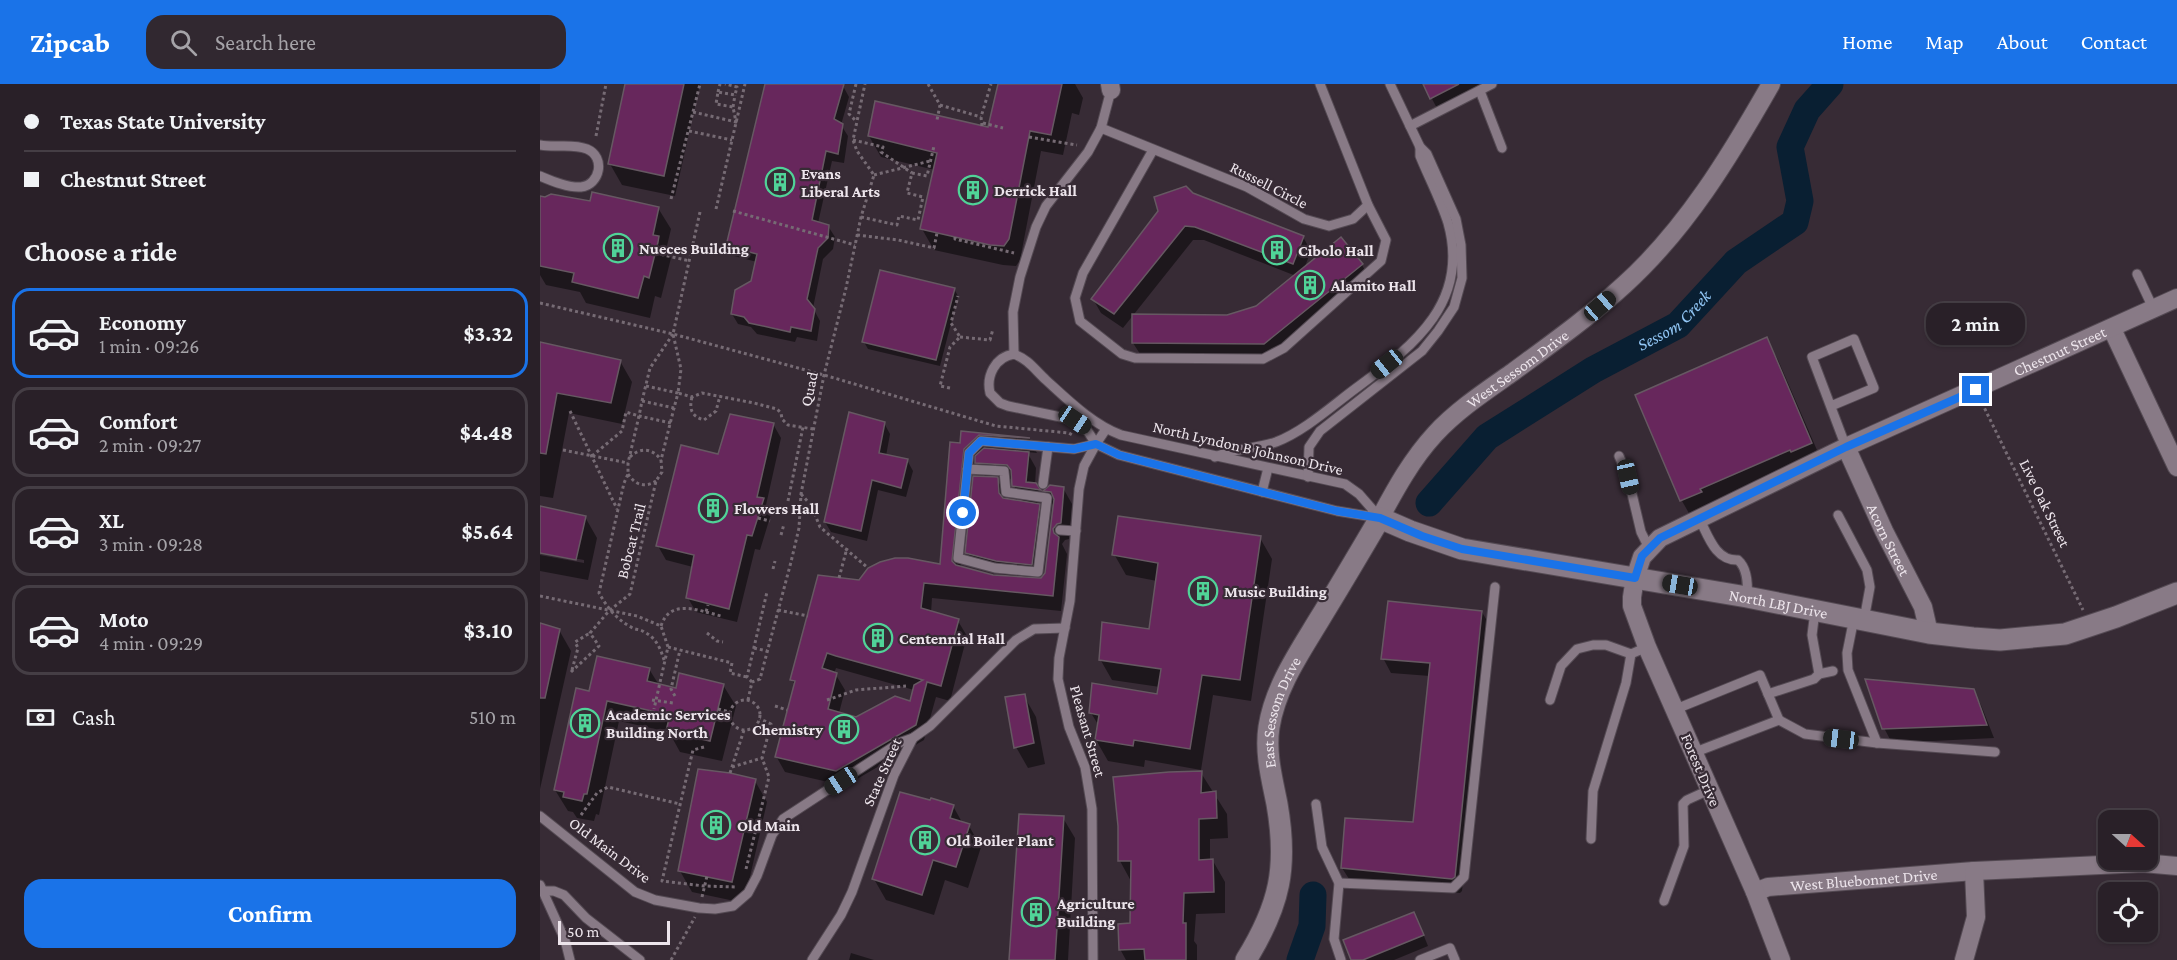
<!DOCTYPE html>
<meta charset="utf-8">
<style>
:root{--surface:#292028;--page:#312830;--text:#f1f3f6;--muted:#a5a3a8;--line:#453e45;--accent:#1a73e8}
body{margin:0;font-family:"Crimson Pro",serif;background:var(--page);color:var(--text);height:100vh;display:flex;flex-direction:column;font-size:22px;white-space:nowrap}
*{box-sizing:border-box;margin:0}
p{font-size:20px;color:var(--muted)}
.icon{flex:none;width:33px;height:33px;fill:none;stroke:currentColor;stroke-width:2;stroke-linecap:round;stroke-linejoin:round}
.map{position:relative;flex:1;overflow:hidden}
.details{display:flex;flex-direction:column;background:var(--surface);width:540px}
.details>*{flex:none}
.guide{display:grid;align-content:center;height:132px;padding:0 24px;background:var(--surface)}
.needle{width:39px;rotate:111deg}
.buttons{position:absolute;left:1558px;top:726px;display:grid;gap:12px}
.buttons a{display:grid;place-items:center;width:60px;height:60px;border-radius:12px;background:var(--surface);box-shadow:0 2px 4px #0004,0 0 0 2px var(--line);font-size:30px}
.scale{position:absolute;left:18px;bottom:15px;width:112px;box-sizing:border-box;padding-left:6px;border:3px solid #ede5ec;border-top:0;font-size:16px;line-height:21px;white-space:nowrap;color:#ede5ec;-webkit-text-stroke:4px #372b35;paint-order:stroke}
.end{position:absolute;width:27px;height:27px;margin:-14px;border:8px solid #1a73e8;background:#fff;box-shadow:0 0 0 3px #fff}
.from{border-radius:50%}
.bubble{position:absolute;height:42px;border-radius:18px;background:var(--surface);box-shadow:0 2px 4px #0004,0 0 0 2px var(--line);font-size:20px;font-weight:700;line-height:42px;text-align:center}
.car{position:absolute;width:18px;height:36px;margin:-18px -9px;border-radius:8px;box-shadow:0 0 4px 2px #0007;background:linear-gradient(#222 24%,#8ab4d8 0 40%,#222 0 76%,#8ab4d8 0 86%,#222 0)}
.guide b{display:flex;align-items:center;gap:21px;height:57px;font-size:22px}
.guide b+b{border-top:2px solid var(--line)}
.guide i{width:15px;height:15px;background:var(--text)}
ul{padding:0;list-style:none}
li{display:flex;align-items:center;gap:18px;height:90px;margin:0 12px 9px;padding:0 12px;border:3px solid var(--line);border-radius:18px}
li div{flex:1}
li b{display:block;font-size:22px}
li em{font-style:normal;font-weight:700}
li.selected{border-color:var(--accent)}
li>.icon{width:54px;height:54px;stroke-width:1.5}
h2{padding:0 24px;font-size:27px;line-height:72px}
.pay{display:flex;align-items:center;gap:15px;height:66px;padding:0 24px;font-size:22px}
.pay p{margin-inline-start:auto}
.primary-button{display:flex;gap:12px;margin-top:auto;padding:12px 24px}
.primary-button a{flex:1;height:69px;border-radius:18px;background:var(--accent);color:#fff;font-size:24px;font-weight:700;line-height:69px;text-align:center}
header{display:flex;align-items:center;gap:36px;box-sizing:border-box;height:84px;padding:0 30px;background:var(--accent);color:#fff}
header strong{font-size:28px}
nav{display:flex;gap:33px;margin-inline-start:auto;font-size:21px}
.search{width:420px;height:54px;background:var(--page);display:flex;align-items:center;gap:15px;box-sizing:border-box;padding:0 21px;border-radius:18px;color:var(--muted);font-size:22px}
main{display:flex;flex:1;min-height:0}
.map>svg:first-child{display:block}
</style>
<header>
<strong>Zipcab</strong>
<div class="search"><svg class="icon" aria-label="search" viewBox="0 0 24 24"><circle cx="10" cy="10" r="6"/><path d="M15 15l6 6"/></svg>Search here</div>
<nav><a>Home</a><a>Map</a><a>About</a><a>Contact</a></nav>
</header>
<main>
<section class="details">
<div class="guide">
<b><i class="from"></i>Texas State University</b>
<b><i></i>Chestnut Street</b>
</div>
<h2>Choose a ride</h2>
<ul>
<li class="selected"><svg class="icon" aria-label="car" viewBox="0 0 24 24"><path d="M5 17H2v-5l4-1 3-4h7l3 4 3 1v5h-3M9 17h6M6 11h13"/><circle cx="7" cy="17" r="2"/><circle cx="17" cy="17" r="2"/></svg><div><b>Economy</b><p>1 min · 09:26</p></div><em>$3.32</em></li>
<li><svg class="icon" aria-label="car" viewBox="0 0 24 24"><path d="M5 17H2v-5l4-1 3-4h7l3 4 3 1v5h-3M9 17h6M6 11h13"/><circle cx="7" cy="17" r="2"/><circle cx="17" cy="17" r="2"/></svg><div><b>Comfort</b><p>2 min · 09:27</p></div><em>$4.48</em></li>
<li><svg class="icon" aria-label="car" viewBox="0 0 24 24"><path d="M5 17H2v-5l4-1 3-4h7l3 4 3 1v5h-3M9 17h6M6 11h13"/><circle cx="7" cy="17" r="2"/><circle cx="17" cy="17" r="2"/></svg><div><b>XL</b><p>3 min · 09:28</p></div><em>$5.64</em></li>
<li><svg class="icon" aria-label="car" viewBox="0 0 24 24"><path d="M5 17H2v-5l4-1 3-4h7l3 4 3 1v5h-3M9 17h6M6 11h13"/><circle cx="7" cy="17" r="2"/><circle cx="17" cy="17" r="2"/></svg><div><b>Moto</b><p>4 min · 09:29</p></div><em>$3.10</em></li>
</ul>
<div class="pay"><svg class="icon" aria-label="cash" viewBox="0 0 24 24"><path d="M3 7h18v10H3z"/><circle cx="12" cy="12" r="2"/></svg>Cash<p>510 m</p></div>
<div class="primary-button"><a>Confirm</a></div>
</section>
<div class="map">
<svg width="1637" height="876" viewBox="0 0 1637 876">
<rect width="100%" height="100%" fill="#372b35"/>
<g fill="#0007" fill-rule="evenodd">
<path d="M87,0H160L135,112L82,101L70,80Z"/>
<path d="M227,0H296L303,2L309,13L301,41L308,52L304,79L292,77L278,139L288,142L295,153L293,165L283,175L273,224L280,237L277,257L257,253L255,258L217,250L211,243L198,240L192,230L213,198L217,178L194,172L188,162Z"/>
<path d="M459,0H535L543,14L539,31L532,29L523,71L501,67L480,176L476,182L463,181L394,166L382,145L395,86L341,73L329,52L449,45Z"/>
<path d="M884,0H955L899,28Z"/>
<path d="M652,110L763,153L771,167L764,185L822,181L830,195L732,274L602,273L593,259L717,223L756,192L664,156H653L583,244L561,229L553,215Z"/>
<path d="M0,114L118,124L131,145L126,166L131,174L121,214L115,212L110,234L46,219L40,208L6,201L0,191Z"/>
<path d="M414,205L418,212L400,282L328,265L324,258Z"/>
<path d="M1226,255L1238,276L1283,380L1154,438L1142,417L1097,312Z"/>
<path d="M0,260L80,277L92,298L82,340L29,329L13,414L0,412Z"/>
<path d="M344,339L350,350L346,372L367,376L373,387L366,413L338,406L327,457L291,448L285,438Z"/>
<path d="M233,340L241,354L226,421L231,430L220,466L215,465L197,538L156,528L148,514L153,483L126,476L118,462L179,372Z"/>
<path d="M422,349L490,355L497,369L487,368L496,384L495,401L507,420L497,418L507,435L500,495L506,489L514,423L505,407L523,404L532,420L529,455L525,456L522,460L527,470L521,527L392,514L391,529L418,537L427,552L410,617L396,613L384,656L305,702L245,688L236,672L255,601L251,595L319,497L401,482ZM436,377L446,394L427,469L435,483L466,491V493L453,492L421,483L432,381ZM456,394L473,395L474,402L484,419L466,416L465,409ZM296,584L374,606L371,619L316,634L299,629L305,606L296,591L294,590Z"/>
<path d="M0,423L45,433L57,454L48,496L0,487V471L44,479V476L0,468Z"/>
<path d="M720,454L732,475L711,617L673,611L661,686L605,676L604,683L568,677L556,656L559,642L551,629L619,612L620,603L572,596L560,575L610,547L617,497L586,491L574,470Z"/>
<path d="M942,528L950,542L922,807L920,809L811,798L802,784L874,740L890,592L851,589L843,574Z"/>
<path d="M0,541L19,546L31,567L0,705Z"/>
<path d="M109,585L119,601L138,605L183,601L196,622L182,677L140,668L129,648L79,637L59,731L56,730L54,737L37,734L33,728L28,727L15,706L51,608Z"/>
<path d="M1433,607L1441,621L1454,654L1352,659L1344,644Z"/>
<path d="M484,612L496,633L505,680L488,684L476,663Z"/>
<path d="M661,689L687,730L688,754L670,755V777H673L685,798V829L656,830L654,857L657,861V876H586L580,865L592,840V799L580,777V742Z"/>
<path d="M215,697L227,718L204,819L152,808L140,787Z"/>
<path d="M413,722L423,740L429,742L441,763L428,804L405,796L394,831L346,816L334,795Z"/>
<path d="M523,734L535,754L528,876H471Z"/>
<path d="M879,840L888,862L854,876H813Z"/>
<path d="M311,869L334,876H309Z"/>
</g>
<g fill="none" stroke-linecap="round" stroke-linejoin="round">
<g stroke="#091f32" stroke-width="27">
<path id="s1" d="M889,419L947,353L1053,286L1138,241L1196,178L1255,138L1260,117L1250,63L1267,26L1290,0"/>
<path d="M760,876L772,842L773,811"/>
</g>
</g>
<g fill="#67275c" stroke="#665862" stroke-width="1.5" fill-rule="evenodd">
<path d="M85,0H144L124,92L68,80Z"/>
<path d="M225,0H304L294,35L303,40L298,70L286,67L272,136L289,141L288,154L278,164L267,215L275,225L271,247L251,243L250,248L209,239L204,233L191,230L195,206L211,197L217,170L186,162Z"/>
<path d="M458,0H522L511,51L490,47L469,155L464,162L450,161L380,145L397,69L328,52L335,17L448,43Z"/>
<path d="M883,0H919L890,15Z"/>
<path d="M646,102L653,109L764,152L753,180L655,143L645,142L574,230L551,215L618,127L614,113Z"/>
<path d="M52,108L119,123L113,151L119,152L118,158L109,194L104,192L98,214L32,198L34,189L0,182V112L5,113L11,110L50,117Z"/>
<path d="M801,153L823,180L724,260L592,259V230L687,231L716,222Z"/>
<path d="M340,186L415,204L396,276L322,258Z"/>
<path d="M1227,253L1272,359L1251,368L1250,366L1160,405L1162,408L1140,417L1095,311Z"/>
<path d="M0,258L81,276L71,319L17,309L6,370L0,369Z"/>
<path d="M309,328L345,338L339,369L368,375L361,404L332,396L321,447L284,438Z"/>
<path d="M190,330L234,339L217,413L224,414L212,452L207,451L189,525L146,514L154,471L116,462L141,361L178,370Z"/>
<path d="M421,347L490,354L439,351L424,365L412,477L416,481L453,491L501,494L505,489L514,415L511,408L503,407L510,401L524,403L521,439L517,440L513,445L514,449L519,453L513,512L384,499L381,524L419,535L401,602L387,598L376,641L296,687L235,673L255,597L250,596L278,491L319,496L328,484L340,478L355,474H368L400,480L410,358L420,359ZM287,569L296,572L383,596L374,601L370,617L355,612L316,633L288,625L297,589L282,584Z"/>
<path d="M444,364L489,368L486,398L496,399L501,406L472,402L471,386L467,381L435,379V372Z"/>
<path d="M433,392L458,393L459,409L463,414L500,420L492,481L456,477L425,469Z"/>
<path d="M0,422L46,432L36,476L0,469Z"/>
<path d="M578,432L721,452L700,596L662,591L650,665L594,656L593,662L555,656L559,631L549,629L552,599L617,610L621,585L559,576L562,538L609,545L618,479L572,471Z"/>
<path d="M848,517L942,527L915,793L912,795L801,784L805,734L873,738L890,579L841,575Z"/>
<path d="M0,539L20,545L5,614H0Z"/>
<path d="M57,572L110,584L107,597L136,604L139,589L184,600L170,657L126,647L130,631L67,617L47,710H44L42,717L23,713L24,708L14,706L36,604L49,607Z"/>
<path d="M1325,595L1434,605L1447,641L1342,645Z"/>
<path d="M485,610L494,659L474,664L465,613Z"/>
<path d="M158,685L190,689L216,695L192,798L138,787Z"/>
<path d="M662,687L661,709L676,707L677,734L659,735V776L673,775L674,808L644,809L643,839H646V876H605L604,865L579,866L578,840L590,839L591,777H578V742L573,693L629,688Z"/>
<path d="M360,708L390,716L391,714L414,721L410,734L430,740L416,783L393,776L382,811L332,795Z"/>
<path d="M479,730L524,732L515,876H469Z"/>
<path d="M874,828L884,851L823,876H811L803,856Z"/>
</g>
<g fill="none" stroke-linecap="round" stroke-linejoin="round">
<g stroke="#544a53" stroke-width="11">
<g id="service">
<path d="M940,7L962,64"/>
<path d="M870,42L952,0"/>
<path d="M561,44L707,103L764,135L789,142L813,135L828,121"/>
<path d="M0,61C16,64 32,59 47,65C66,73 60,101 41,103C28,104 12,97 0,92"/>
<path d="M613,66L543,189L535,214L540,237L582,270L595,274L723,275L744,264L841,177L846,156L828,121L780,0"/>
<path d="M1597,190L1613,224"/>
<path d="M474,270C489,276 495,286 506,296C528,316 552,340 581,351L805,400L819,410L840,434L797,427L579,371L556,360L545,343L535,336L468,322L460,319L450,309C446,292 455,273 474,270Z"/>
<path d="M474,270L473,228L480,193L496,143L506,122L548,68L561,44L571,6"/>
<path d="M1291,322L1334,304L1314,255L1272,273L1306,363"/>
<path d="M1079,372L1088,393L1101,448L1109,464"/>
<path d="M675,373C694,364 716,365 736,358C765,347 794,320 819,302C875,261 930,217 908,139C901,117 889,94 880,72V63"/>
<path d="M427,385L464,387L466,408L507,414L498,488L455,484L418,474L429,369L441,357L534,365L556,360"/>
<path d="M768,393L769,363L780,347L882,267L898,247L914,223L922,194L921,161L916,135L887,70L880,63L850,0"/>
<path d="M503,400L508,363"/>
<path d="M722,408L728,384"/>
<path d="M1298,431L1327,486L1330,503L1324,536"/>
<path d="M1159,434C1168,451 1175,477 1198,476C1207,484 1208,501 1207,513"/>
<path d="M520,446L536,447"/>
<path d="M1314,534L1307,569L1308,586L1337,659"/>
<path d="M1279,590L1293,587"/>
<path d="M1228,610L1274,595L1279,590L1272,551L1275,527"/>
<path d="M1010,616L1021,582L1037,565L1053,561H1066L1091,570"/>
<path d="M1136,625L1220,591L1239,636L1153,669"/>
<path d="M1239,636L1265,650L1337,659L1455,668"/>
<path d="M776,720L782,763L799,799L794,855L801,876"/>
<path d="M0,732L95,808L115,816L159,824L175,825L193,822L208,809L217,792L232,751L243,735L359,659L373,654"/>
<path d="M1051,755L1053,707L1086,599L1091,570L1107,563"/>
<path d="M799,799L913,804L924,793L955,503"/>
<path d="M0,801L25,856L30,876"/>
<path d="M2,807H14L24,811L46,834L100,876"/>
<path d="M1124,817L1144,762L1143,720L1147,716L1169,706"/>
<path d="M272,876L301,831L312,808L354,691L373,654L390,642L476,556L494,545L525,544"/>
<path d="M553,876L552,725L545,683L529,643L518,595L519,574L530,517L539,405L544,382L556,360L566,345"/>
<path d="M880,876L910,864L915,876"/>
</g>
</g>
<g stroke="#544a53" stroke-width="20">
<g id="minor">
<path d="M570,0L571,6"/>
<path d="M1572,245L1637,383"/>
<path id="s2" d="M1306,363L1344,447L1383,523L1389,549"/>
<path id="s3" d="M840,434C856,404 872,375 895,350C917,326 946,307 973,288C1011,260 1049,233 1084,201C1146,145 1190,72 1231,0"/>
<path id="s4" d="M1215,808L1228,803L1434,787L1603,779L1637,782"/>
<path id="s5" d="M1241,876L1215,808L1107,563L1092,522V513L1095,494L1102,473L1120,454L1306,363L1637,214"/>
<path d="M1424,876L1436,833L1434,787"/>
</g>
</g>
<g stroke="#544a53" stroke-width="23">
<g id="tertiary">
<path id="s6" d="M706,876C740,821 748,783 737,720C732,695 725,669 729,643C735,604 759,569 779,536C800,502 820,468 840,434L870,447L922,465L1207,513L1389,549L1433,554L1460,556L1525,550L1576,533L1637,509"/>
</g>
</g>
<g stroke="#766b74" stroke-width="3" stroke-dasharray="3 3" stroke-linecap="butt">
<path d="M316,0L309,30L316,37"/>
<path d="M388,0L400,21L397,36"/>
<path d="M178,8L180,0"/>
<path d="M400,21L441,33"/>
<path d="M193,23L195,11"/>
<path d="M153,28L196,38L193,23L176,20L178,8L195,11L197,3L185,0"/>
<path d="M443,39L463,44"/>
<path d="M442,42L441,33L451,0"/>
<path d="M149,47L192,56"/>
<path d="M56,52L66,0"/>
<path d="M489,53L537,61"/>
<path d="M313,56L343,63L341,68L372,89"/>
<path d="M334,91L390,77"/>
<path d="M131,115L160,0"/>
<path d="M176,125L205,0"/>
<path d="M193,127L315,161"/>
<path d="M160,128L133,250L141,285L138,309L152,313L162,309L214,319L237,325L241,329L242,335L248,341L273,345"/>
<path d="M321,133L357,141L359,132L378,136L383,113L367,109L372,89L387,92L394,62"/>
<path d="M317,151L358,156L394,164L397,149"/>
<path d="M415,153V155L474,169"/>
<path d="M115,169L150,177"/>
<path d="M0,219L133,250L284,291L456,342L529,349L534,352"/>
<path d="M420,253L450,256L453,245"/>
<path d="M106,302L138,309L134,324L102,317L99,332L131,339"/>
<path d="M410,304L400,302L410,263L420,253L411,239L418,212"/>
<path d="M152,313C149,325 151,332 164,336L176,327L180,312"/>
<path d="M102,317L110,284L133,250"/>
<path d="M1442,319L1543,526"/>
<path d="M30,327L77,425"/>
<path d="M23,366L88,379"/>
<path d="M52,372L82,347L86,328L99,332L88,379V390L84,399L59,509C67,523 76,535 91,543C95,546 100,545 104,548C117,554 121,566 125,579"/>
<path d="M90,373C100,363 113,364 121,376"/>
<path d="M88,390C95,401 105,404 116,397"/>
<path d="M261,410L271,421L280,443L328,484"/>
<path d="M248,417L263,343"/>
<path d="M218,434L230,437"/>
<path d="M241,451L244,440"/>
<path d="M233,485L235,477"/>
<path d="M299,494L307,464"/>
<path d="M0,512L97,532L121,542L128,563L114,625"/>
<path d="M238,526L268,532"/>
<path d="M166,528L181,532"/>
<path d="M121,542C128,520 147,523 166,528L168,521"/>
<path d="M167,549L177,557L183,558"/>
<path d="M128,563L192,579L190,589L207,593"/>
<path d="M214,564L227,567"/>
<path d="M32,586L38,564L35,558L50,549"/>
<path d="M31,588L59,562L50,549L69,527L90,510L116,397L122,388L121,376L134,324"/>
<path d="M212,598L207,593L227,508"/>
<path d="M135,612L131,605L140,566"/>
<circle cx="205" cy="631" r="15"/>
<path d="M208,616L212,598L220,595L251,478L259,444L261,410L284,291L306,204L321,133L334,91L317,67L313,56L325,0"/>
<path d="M287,616L316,606L366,602"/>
<path d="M235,622L247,626"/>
<path d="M178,625L190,628"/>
<path d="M164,663L153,666L122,797L164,802L196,803"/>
<path d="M192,683L222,674L231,640L220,635"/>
<path d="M190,689L204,646"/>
<path d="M41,731L57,709L68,703L140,720"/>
<path d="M206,785L229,693L222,674"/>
<path d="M162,813L167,792"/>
<path d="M131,876L155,833"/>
</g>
<use href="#service" stroke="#887a86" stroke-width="9"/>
<use href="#minor" stroke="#887a86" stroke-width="18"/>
<use href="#tertiary" stroke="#887a86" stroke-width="21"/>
<path stroke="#766b74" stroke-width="3" stroke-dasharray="3 3" stroke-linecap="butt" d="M112,616L133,619"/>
</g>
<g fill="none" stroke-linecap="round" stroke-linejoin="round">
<path stroke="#1a73e8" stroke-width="8" d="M423,429L429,369L441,357L534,365L556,360L579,371L797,427L840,434L882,452L922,465L1095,494L1102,472L1120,454L1306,363L1436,306"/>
</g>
<defs>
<g id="building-ring" transform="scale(1.5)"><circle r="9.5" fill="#372b35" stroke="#50d398" stroke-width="1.5"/><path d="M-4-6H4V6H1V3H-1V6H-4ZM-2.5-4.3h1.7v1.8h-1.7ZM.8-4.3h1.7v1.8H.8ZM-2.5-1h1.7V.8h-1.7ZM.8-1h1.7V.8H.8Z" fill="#50d398"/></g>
</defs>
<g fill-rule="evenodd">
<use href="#building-ring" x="240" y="98"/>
<use href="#building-ring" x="433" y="106"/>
<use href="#building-ring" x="78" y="164"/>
<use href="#building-ring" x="737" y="166"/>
<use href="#building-ring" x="770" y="201"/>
<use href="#building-ring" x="173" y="424"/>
<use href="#building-ring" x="663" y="507"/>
<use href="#building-ring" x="338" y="554"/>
<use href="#building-ring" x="45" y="639"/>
<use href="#building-ring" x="304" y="645"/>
<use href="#building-ring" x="176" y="741"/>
<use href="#building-ring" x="385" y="756"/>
<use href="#building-ring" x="496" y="828"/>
</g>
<g text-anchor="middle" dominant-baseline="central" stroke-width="4.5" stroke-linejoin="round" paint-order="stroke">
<g font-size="16" font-weight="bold" fill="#ede5ec" stroke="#372b35" text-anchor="start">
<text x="261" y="89">Evans<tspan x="261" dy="18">Liberal Arts</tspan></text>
<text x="454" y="106">Derrick Hall</text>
<text x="99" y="164">Nueces Building</text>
<text x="758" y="166">Cibolo Hall</text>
<text x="791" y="201">Alamito Hall</text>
<text x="194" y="424">Flowers Hall</text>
<text x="684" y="507">Music Building</text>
<text x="359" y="554">Centennial Hall</text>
<text x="66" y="630">Academic Services<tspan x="66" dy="18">Building North</tspan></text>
<text x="283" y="645" text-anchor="end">Chemistry</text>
<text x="197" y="741">Old Main</text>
<text x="406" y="756">Old Boiler Plant</text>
<text x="517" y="819">Agriculture<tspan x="517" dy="18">Building</tspan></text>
</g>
<g font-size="16" fill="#ede5ec" stroke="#372b35">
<text transform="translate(729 101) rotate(27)">Russell Circle</text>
<text stroke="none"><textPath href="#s5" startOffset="902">Chestnut Street</textPath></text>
<text stroke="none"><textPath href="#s3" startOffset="206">West Sessom Drive</textPath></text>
<text transform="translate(269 305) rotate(-78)">Quad</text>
<text transform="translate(708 364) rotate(13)">North Lyndon B Johnson Drive</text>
<text transform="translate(1505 419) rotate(64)">Live Oak Street</text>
<text stroke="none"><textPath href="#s2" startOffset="102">Acorn Street</textPath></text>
<text transform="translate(91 457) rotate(-76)">Bobcat Trail</text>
<text stroke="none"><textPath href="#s6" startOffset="888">North LBJ Drive</textPath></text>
<text stroke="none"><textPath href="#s6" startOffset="258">East Sessom Drive</textPath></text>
<text transform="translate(548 647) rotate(74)">Pleasant Street</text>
<text transform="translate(1161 686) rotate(67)">Forest Drive</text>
<text transform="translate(342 688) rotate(-66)">State Street</text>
<text transform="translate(70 766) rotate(37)">Old Main Drive</text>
<text stroke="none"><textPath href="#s4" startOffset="110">West Bluebonnet Drive</textPath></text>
</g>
<g font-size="18" font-style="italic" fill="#92c7f6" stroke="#372b35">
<text stroke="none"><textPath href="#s1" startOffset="309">Sessom Creek</textPath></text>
</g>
</g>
</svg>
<div class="buttons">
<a><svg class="needle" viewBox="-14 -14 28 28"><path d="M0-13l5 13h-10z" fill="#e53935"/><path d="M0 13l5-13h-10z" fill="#a5a3a8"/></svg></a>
<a><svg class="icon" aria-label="locate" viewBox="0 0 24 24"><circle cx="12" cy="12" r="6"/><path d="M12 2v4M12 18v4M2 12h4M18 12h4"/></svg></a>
</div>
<div class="scale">50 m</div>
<i class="end from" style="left:423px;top:429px"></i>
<i class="end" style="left:1436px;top:306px"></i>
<div class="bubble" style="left:1386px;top:219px;width:99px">2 min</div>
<i class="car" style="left:1060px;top:222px;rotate:49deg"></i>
<i class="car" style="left:847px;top:280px;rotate:231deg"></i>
<i class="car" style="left:535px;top:336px;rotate:124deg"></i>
<i class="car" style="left:1088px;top:393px;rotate:167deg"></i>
<i class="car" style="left:1140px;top:501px;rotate:280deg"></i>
<i class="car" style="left:1301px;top:655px;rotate:277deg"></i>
<i class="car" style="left:301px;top:697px;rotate:237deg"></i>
</div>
</main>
